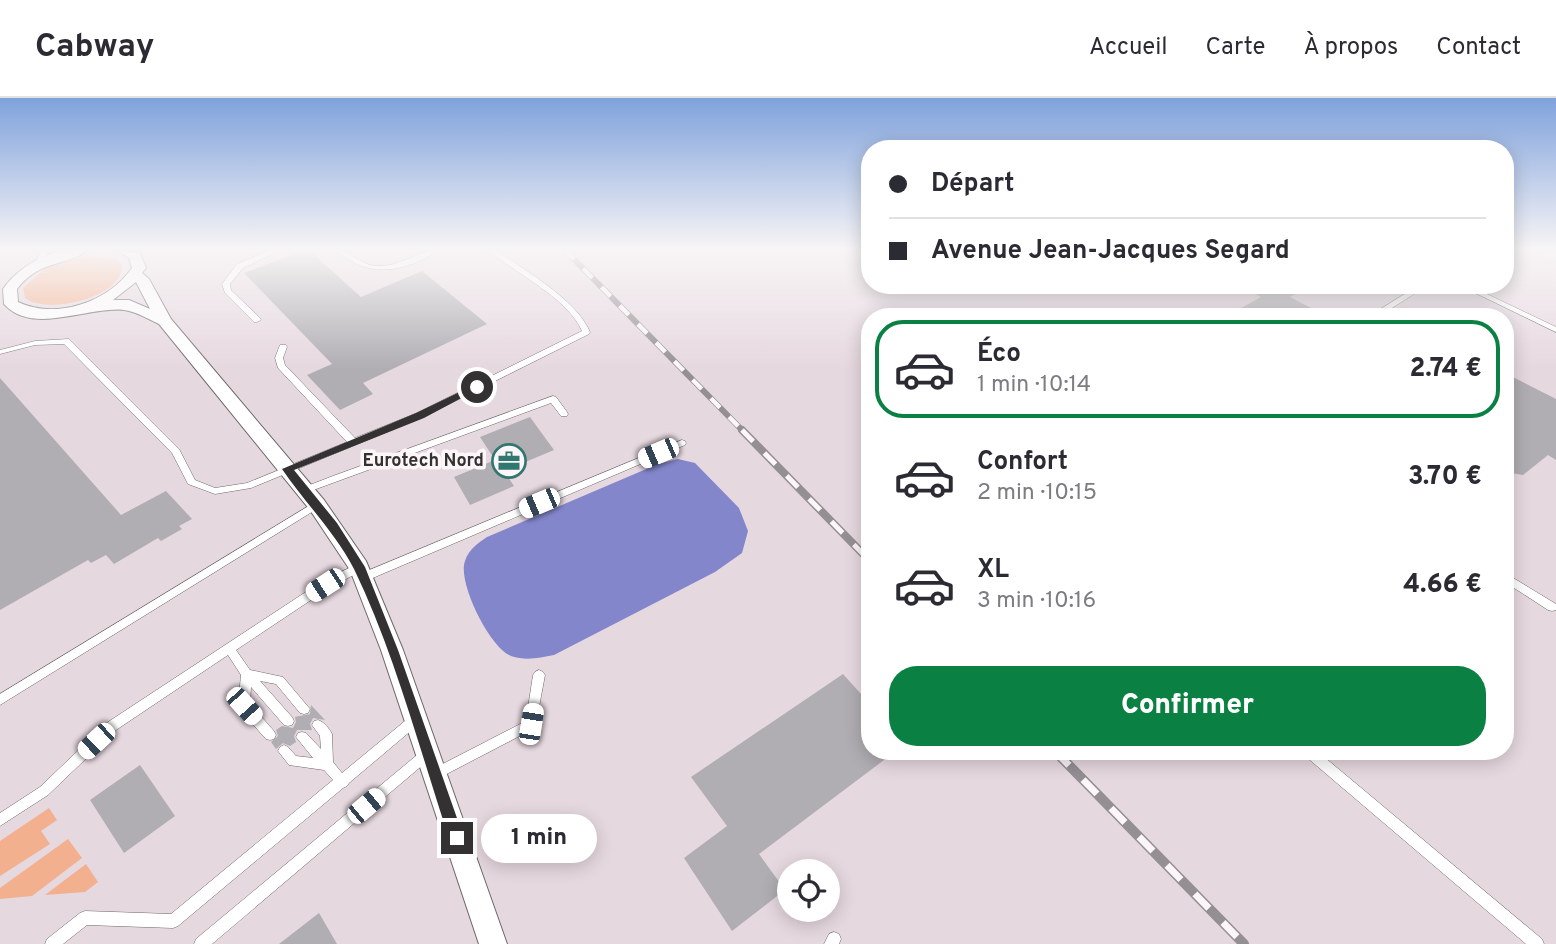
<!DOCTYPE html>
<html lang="fr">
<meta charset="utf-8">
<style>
:root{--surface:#fff;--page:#f7f7f7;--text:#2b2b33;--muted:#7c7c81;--line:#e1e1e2;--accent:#0b8043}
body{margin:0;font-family:Overpass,sans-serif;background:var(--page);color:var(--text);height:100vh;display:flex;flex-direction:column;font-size:26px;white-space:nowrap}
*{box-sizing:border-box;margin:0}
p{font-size:23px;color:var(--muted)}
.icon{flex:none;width:38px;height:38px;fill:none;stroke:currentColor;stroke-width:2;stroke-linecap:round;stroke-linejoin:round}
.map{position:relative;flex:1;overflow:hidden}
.sheet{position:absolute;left:861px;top:210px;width:653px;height:452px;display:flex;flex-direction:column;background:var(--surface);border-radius:28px;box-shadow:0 4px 18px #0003}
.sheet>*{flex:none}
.banner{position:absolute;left:861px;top:42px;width:653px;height:154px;border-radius:28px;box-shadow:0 4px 18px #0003;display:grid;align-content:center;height:154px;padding:0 28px;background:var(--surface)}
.buttons{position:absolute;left:777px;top:761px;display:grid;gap:14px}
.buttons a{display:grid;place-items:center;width:63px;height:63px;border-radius:50%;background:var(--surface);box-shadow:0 4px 18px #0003;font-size:35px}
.end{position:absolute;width:32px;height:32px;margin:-16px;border:9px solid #343132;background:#fff;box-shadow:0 0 0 4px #fff}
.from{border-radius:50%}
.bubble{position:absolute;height:49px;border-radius:24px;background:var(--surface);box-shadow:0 4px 18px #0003;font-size:23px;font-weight:800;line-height:49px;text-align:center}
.car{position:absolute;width:21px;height:42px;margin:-21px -10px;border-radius:9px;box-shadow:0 0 5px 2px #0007;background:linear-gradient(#fff 24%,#345 0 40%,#fff 0 76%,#345 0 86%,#fff 0)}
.banner b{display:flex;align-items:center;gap:24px;height:66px;font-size:26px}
.banner b+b{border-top:2px solid var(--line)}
.banner i{width:18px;height:18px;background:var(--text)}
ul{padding:12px 0 0;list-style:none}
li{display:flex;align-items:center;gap:21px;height:98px;margin:0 14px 10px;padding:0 14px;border:4px solid transparent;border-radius:28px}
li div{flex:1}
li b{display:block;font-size:26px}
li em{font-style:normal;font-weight:800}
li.on{border-color:var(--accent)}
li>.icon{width:63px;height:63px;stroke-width:1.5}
.action{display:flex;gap:14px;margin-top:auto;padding:14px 28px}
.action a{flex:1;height:80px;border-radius:28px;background:var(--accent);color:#fff;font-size:28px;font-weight:800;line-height:80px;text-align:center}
header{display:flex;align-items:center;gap:42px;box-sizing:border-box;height:98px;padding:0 35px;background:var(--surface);border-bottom:2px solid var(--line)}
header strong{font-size:33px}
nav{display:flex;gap:38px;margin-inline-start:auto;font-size:24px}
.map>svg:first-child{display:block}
</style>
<header>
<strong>Cabway</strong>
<nav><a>Accueil</a><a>Carte</a><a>À propos</a><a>Contact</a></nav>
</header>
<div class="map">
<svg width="1556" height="846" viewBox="0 0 1556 846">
<rect width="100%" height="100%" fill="#efe8ec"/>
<path fill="#e6d8df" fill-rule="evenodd" d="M0,152H870V187H1505V152H1534L1556,162V846H0ZM870,219H1505V653H870ZM789,774H828V812H789Z"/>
<g fill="#f3b08e">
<path d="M86,158L117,162L122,167C123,200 47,217 25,200L23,190L46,170Z"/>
<path d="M49,710L57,722L41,733L50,746L0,778V743Z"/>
<path d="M68,741L82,760L32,798L0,801V790Z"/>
<path d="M86,766L98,784L85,794L45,797Z"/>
</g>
<path fill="#8386cb" d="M678,361L695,365L739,410L748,433L742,455L715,474L554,557C539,560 526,563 511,558C490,550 457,484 465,463C469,451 477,446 487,439L658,366Z"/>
<g fill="#b0adb3">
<path d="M304,152H309L361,199L422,173L487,226L363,285L373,296L340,312L307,277L332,266L244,175Z"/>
<path d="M1268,187H1312L1290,199L1328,219H1225L1261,199L1253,195Z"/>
<path d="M1505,275L1556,301V362L1548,357L1523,377L1505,374Z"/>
<path d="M0,280L121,417L166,393L192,421L179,428L182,431L161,443L158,440L114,466L106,457L91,465L88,462L0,512Z"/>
<path d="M530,319L554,352L504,373L514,388L470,407L454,379L495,362L480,339Z"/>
<path d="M843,576L870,606V653H896L759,756L785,792L732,833L684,760L727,728L691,679Z"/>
<path d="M311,607L325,622L313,620L310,626L312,632H297L294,638L296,644L290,648L283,645L276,651L271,644L278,638L276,632L282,628L293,630L296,624L295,619L310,616Z"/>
<path d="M140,667L175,718L124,755L90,702Z"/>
<path d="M319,815L337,846H279Z"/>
</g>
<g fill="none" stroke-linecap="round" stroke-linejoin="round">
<g stroke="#6c6769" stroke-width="1">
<g id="lane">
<path d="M41,152H48L43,167L39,169L35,167Z"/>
<path d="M270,152H280L243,170L230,186L231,192L260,220L261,222L257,224H254L225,195L222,186L237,166Z"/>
<path d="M336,152C350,152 360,167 376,168C399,170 417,152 439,152C404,174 369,182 336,152Z"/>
<path d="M488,152H496C525,173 576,201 590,234L589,236L423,319L251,390L215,396L188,386L172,355L64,246L35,247L0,256V252L35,243L69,241L179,351L195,382L215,390L247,385L347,344L278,270L275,260L280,247H286L287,249L283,260L285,267L355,340L417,315L582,233C568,200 515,175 488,152Z"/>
<path d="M1419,187H1428L1378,219H1368Z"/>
<path d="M1459,187H1468L1556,229V234Z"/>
<path d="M553,298L556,299L567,314L568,316L567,318H561L551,305L308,394H302L300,392L302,390L333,378Z"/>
<path d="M682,342L685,343L686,345L685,347L368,482H360L359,479L360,476Z"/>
<path d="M317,403L322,407L320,409L0,607V596Z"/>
<path d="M359,465L363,466L364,469L363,472L329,490L236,552L250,572L283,579L310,611L308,615L304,616L300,615L276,586L260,583L292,619L294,623L292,627L288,628L284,627L251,589L250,606L274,633L276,637L274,641L270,642L266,641L240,612L238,608L241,577L228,557L116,632L48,697L0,728V715L40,689L108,624L321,484Z"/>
<path d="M1505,475L1556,506V512L1552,513L1548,512L1505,484Z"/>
<path d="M539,572L543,574L545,577L535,630L439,680L435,682L431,680L429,676L431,672L526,623L533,577L535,574Z"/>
<path d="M415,617L419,618L421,622L419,626L349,685L347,688L343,690L178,828L173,830L87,827L63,846H45L47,841L80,815L85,813L171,816L333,682L324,672L289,667L278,653L280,649L284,647L288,649L296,658L313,660L296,639L298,635L302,634L306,635L321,651L320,638L312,627L314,623L318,622C324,624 329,630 332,636L333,664L342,675L411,618Z"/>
<path d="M427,650L431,652L433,656L431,660L212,846H194L196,841L423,652Z"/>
<path d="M1302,653H1317L1542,841L1544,846H1526L1304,657Z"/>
<path d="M834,834L839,836L841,841L839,846H824L829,836Z"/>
</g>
</g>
<g stroke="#6c6769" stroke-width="2">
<path id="street" d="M63,152H88C66,169 40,161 17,191L18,204C57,222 108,204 132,170L129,160L116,152L140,155L146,170L142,175L149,181L171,221L324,402L366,463L403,552L507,846H479L381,552L350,472L310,412L159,226C148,221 135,213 124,212C87,208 33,238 4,206L3,191C18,170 38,159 63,152ZM136,184L150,211L129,202H113Z"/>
</g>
<use href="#lane" fill="#fff" fill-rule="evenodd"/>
<use href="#street" fill="#fff" fill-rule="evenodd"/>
<g stroke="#948f92" stroke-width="6">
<path id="rail-far2" d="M565,152L744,334"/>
</g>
<g stroke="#948f92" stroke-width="8">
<path id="rail-far1" d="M742,332L870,463"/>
</g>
<g stroke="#948f92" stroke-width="10">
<path id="rail" d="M1055,653L1244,846"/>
</g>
<use href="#rail-far2" stroke="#fcf6f9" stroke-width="4.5" stroke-dasharray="13" stroke-linecap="butt"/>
<use href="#rail-far1" stroke="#fcf6f9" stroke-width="5" stroke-dasharray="16" stroke-linecap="butt"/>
<use href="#rail" stroke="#fcf6f9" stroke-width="7" stroke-dasharray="20" stroke-linecap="butt"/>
</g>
<linearGradient id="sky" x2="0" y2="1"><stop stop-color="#7fa2dc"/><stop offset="0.56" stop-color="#f8f5f6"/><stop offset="1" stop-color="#f8f5f6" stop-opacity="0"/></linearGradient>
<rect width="1556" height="271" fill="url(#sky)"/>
<path fill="#343132" d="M474,287L482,289L424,320L294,372L337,425L365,469L398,552L464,740L457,747L449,740C420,653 394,553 354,471C335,434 305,405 282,371L416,315Z"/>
<defs>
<g id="office-ring" transform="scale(1.75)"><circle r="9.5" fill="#fcf6f9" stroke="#307770" stroke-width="1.5"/><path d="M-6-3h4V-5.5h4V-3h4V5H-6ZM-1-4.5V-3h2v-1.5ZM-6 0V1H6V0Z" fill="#307770"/></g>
</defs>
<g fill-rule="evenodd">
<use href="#office-ring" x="509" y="363"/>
</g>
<g text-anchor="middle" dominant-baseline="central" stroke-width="7" stroke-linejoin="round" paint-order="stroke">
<g font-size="18" font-weight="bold" fill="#343132" stroke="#fcf6f9" text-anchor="end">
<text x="484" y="363">Eurotech Nord</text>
</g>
</g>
</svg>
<div class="buttons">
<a><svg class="icon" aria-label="locate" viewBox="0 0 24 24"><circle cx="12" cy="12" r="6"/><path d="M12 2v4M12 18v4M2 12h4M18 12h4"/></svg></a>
</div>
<i class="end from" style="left:477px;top:289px"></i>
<i class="end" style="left:457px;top:740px"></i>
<div class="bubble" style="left:481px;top:716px;width:116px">1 min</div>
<i class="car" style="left:658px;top:355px;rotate:247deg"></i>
<i class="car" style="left:539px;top:405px;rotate:247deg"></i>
<i class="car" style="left:325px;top:487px;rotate:237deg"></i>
<i class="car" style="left:244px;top:608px;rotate:138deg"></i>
<i class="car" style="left:531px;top:626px;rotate:9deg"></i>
<i class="car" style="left:96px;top:643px;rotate:227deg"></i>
<i class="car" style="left:366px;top:708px;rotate:50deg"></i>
<div class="banner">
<b><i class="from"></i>Départ</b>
<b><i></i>Avenue Jean-Jacques Segard</b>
</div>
<section class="sheet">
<ul>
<li class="on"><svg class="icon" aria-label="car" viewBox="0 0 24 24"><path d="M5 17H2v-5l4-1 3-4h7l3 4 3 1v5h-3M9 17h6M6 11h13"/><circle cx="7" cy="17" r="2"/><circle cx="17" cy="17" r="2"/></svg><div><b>Éco</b><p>1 min · 10:14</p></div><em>2.74 €</em></li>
<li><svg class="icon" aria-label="car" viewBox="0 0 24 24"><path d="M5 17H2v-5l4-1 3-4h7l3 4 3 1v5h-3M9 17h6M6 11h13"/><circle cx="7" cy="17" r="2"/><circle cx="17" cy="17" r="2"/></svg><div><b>Confort</b><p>2 min · 10:15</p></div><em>3.70 €</em></li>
<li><svg class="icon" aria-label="car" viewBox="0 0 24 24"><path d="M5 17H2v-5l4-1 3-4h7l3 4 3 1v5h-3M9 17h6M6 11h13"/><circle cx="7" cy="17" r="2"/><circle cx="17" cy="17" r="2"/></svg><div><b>XL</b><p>3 min · 10:16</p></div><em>4.66 €</em></li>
</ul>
<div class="action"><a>Confirmer</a></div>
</section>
</div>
